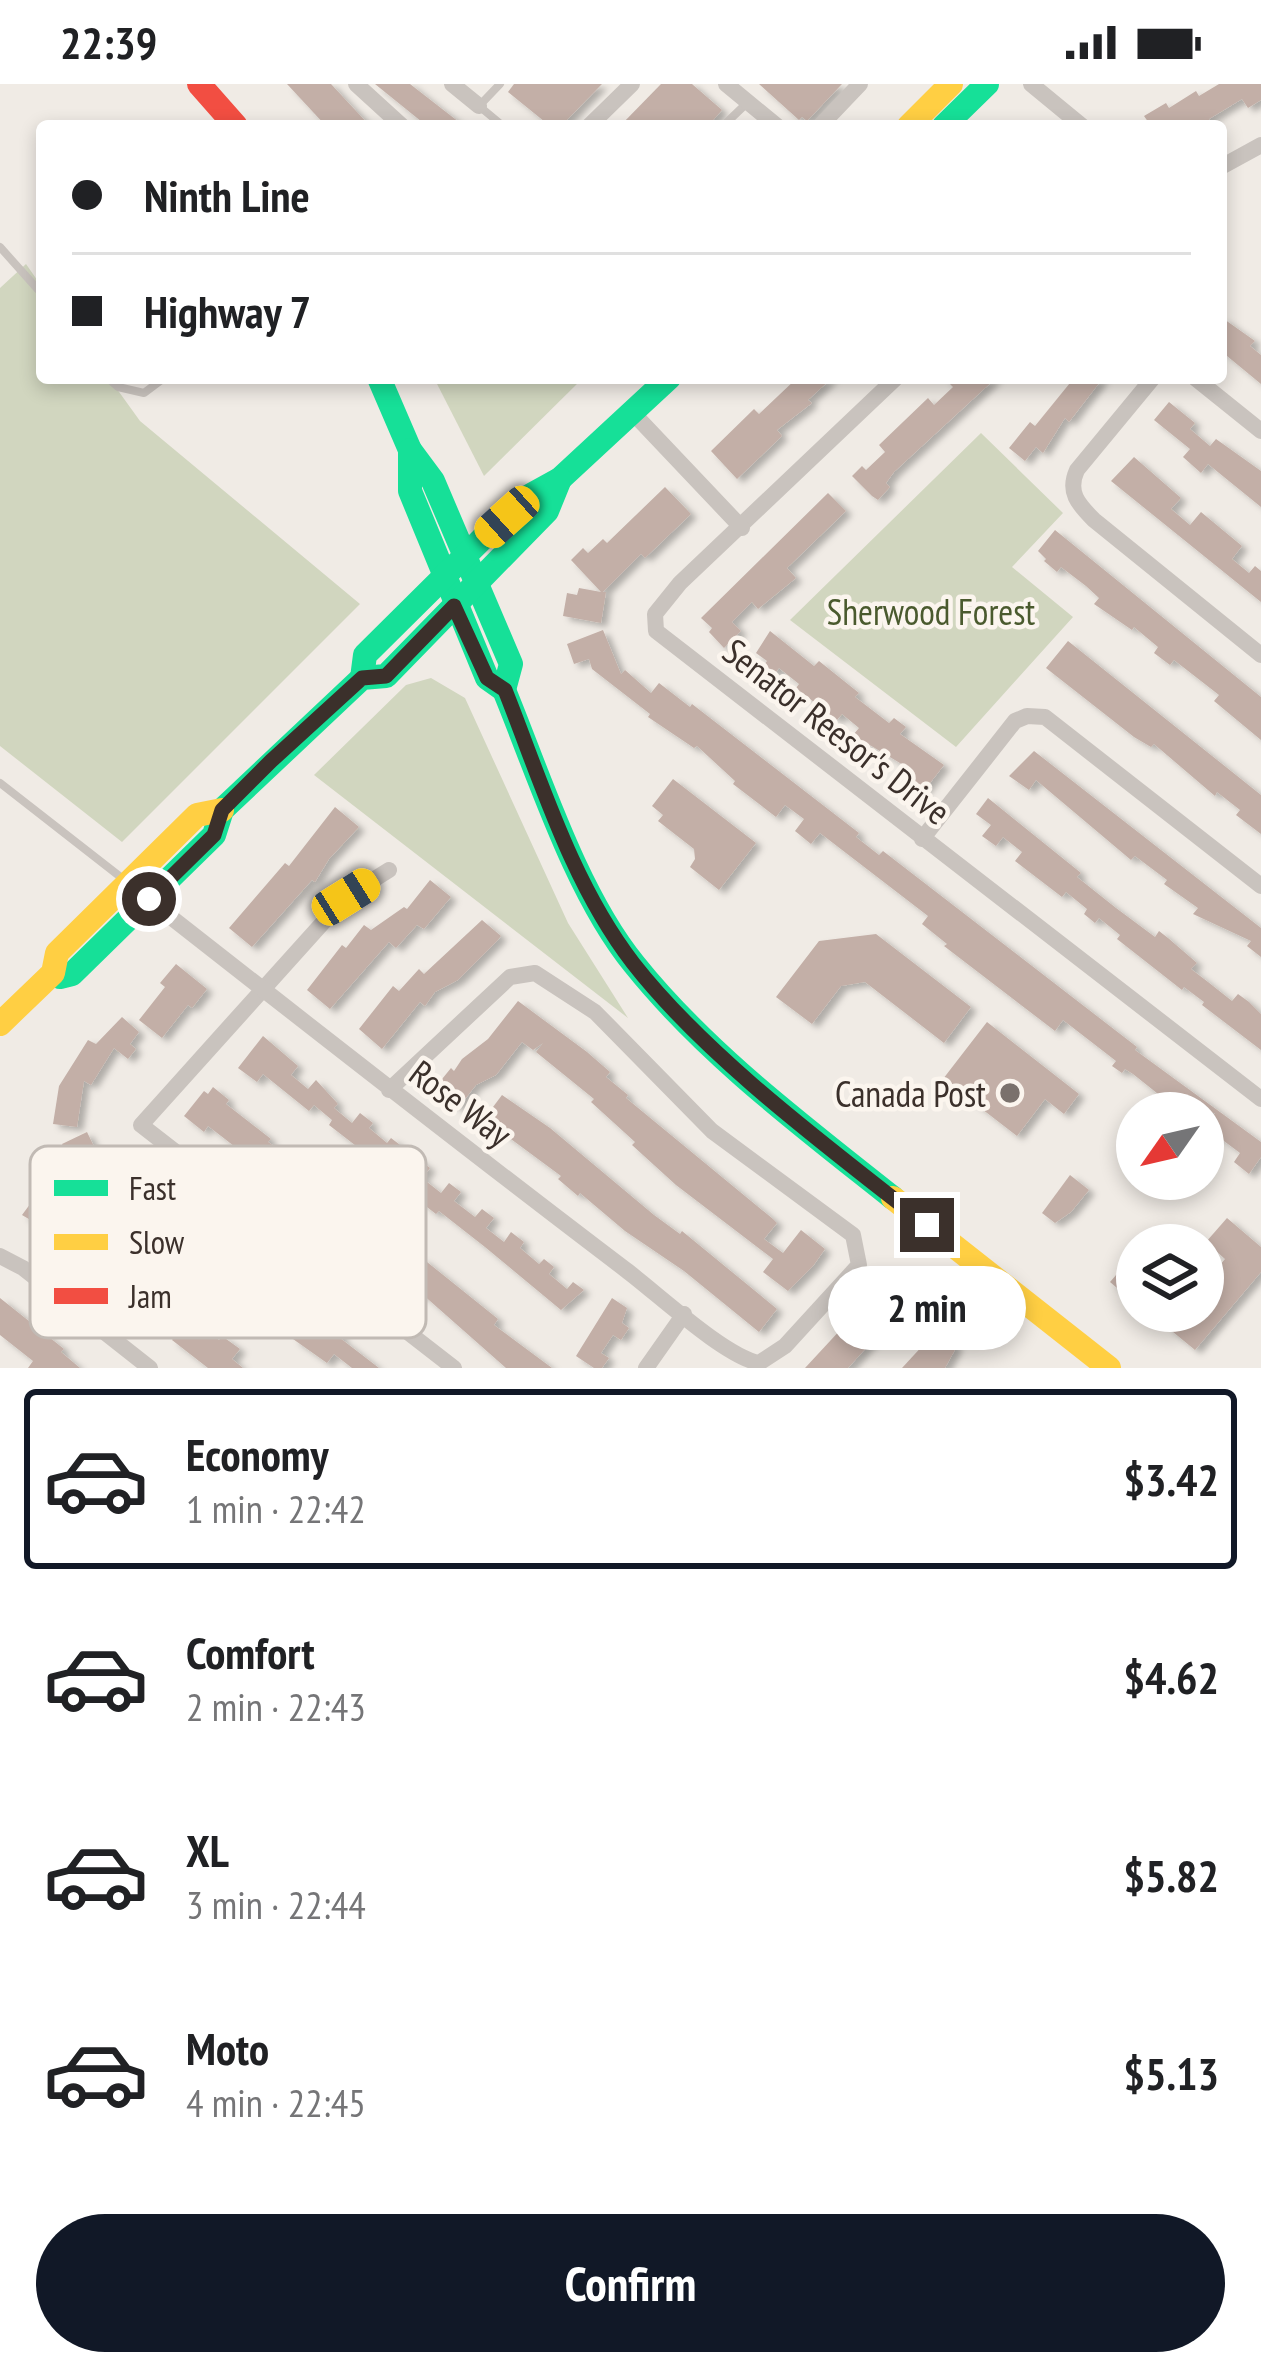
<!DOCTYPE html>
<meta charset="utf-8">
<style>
:root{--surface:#fff;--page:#f2f2f2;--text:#202124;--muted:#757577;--line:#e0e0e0;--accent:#111827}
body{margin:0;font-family:"PT Sans Narrow",sans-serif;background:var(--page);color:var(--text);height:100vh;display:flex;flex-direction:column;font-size:45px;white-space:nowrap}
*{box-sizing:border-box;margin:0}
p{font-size:39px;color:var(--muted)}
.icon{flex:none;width:66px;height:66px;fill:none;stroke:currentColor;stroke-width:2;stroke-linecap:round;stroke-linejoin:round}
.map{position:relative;height:1284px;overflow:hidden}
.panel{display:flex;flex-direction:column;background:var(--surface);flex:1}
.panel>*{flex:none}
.guide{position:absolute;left:36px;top:36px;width:1191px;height:264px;border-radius:12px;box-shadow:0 6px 18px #0003;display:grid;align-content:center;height:264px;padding:0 36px;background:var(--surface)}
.needle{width:78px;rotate:236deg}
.buttons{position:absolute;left:1116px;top:1008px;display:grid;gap:24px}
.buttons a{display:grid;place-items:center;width:108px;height:108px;border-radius:50%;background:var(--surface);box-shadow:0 6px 18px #0003;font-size:60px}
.end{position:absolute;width:54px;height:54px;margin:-27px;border:15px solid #3b302b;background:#fff;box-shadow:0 0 0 6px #fff}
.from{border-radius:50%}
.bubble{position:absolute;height:84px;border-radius:42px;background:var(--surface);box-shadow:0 6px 18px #0003;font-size:39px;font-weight:600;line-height:84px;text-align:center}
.car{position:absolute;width:36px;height:72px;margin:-36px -18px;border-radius:15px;box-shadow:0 0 9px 3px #0007;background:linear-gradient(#f5c518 24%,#345 0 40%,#f5c518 0 76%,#345 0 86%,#f5c518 0)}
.guide b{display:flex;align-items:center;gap:42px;height:114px;font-size:45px}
.guide b+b{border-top:3px solid var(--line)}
.guide i{width:30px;height:30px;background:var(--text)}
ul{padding:21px 0 0;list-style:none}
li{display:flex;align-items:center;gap:36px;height:180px;margin:0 24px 18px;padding:0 12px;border:6px solid transparent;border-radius:12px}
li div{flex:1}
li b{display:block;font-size:45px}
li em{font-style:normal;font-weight:600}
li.active{border-color:var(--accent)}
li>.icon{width:108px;height:108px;stroke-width:1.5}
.action{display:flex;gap:24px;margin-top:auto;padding:24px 36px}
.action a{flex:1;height:138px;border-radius:72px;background:var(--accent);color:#fff;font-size:48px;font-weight:600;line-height:138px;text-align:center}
.status{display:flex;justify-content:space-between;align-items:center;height:84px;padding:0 60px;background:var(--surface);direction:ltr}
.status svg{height:33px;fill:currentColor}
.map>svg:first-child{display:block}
</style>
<div class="status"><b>22:39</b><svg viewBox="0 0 49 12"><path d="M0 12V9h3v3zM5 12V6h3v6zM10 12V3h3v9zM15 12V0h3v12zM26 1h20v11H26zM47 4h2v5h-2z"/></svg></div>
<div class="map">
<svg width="1261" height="1284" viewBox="0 0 1261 1284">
<defs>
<filter id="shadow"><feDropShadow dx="6" dy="4" stdDeviation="3" flood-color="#0004"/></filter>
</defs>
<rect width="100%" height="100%" fill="#f0ebe5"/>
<g fill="#d1d6bf">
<path d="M26,180L42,203V294H109L140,337L360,520L122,758L0,662V204Z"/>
<path d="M434,294H583L484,392Z"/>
<path d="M981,349L1063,429L1012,483L1073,533L956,663L790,536Z"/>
<path d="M431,594L465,614L568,839L628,934L314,691L406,601Z"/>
</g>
<g fill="#c3afa7" filter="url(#shadow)">
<path d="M287,0H331L370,42H326Z"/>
<path d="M375,0H410L464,42H427Z"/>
<path d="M514,0H602L561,42H550L508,8Z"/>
<path d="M661,0H692L722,26L708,42H620Z"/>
<path d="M759,0H842L807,37L802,33L799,36Z"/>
<path d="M1219,0H1261V16L1248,24L1242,15L1209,35L1213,42H1151L1144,32L1166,19L1169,24L1196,7L1199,12Z"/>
<path d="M1221,233L1255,257L1250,262L1261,271V300L1221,267Z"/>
<path d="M797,294H832L808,316L812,319L777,346L782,352L737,395L711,367L754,325L759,330Z"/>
<path d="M944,294H996L894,388L886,399L890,403L878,416L872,412L852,392L862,382L866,386L885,368L879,361L928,314L934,321L953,303Z"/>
<path d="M1074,294H1103L1069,338L1065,334L1043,369L1036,363L1025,377L1009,364L1030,338L1035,342Z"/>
<path d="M1169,318L1195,339L1190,345L1210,362L1216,355L1261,387V423L1208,380L1201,389L1183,373L1190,365L1154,336Z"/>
<path d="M1134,373L1181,414L1171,425L1190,441L1201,428L1242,462L1232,475L1249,489L1255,482L1261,487V518L1111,397Z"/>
<path d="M665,403L691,430L645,474L641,470L603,508H606L601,539L563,532L567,509L577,511L579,504L601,508L571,476L583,464L588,469L603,455L607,459Z"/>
<path d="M828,409L846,427L787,484L796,494L758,525L752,518L732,538L741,547L724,564L709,548L712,544L701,534Z"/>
<path d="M1055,446L1261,613V656L1214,617L1219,611L1174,576L1170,581L1154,569L1158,563L1134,543L1132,546L1094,520L1099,514L1086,502L1061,483L1057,488L1044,477L1046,475L1038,467Z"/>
<path d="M603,546L621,590L625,586L651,609L659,599L690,623L692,620L859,749L856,753L879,771L883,767L1137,963L1135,966L1261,1058V1073L1249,1090L1234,1078L1240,1069L1216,1051L1213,1055L1203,1047L1215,1029H1182L1133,990L1125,985L1122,989L1112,982L1116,977L1063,936L1055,947L944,862L947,860L922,840L928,832L820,749L811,760L795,747L804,735L785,721L776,733L733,700L735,697L697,662L694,664L648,633L650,630L592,585L589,575L574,580L567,560Z"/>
<path d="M770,547L814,582L819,577L859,609L855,613L889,639L894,634L906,643L900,650L944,681L923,708L901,688L905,682L853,651L859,644L842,630L837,636L796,604L799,600L779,584L774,591L763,582L767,577L756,569Z"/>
<path d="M1068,557L1261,711V750L1236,731L1240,726L1217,708L1215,712L1154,660L1151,663L1134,653L1046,584Z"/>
<path d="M1034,667L1261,844V873L1247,862L1251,857L1193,830L1198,824L1164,800L1167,796L1135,772L1131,776L1036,696L1029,706L1009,692Z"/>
<path d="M673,695L756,759L719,806L690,783L695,775L694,765L658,737L663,731L652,722Z"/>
<path d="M988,714L1081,789L1077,793L1116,824L1155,853L1159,847L1168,854L1197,879L1191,885L1208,898L1232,917L1238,910L1249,918L1261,930V966L1202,921L1204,918L1184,903L1182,906L1117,855L1120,851L1099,834L1095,839L1084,830L1087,825L1066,808L1062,813L1015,777L1022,768L1003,753L996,762L982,752L991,741L976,730Z"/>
<path d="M335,723L359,743L329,775L315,798L312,796L252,863L229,844L285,779L289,782Z"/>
<path d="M430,796L451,813L424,845L417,841L396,864L389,858L330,925L307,906L342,861L346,864L364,841L371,846L404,823L407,825Z"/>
<path d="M482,836L501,852L497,857L458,896L435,908L425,922L420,918L382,965L359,945L393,902L399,907L419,885L424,890Z"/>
<path d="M876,850L971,923L944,959L865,898L841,902L812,940L776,913L819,857Z"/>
<path d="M176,880L207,905L192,924L188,921L162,954L139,936L165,903L160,899Z"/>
<path d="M518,917L587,968L610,988L606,993L628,1011L626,1014L773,1135L777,1139L764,1155L783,1169L801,1146L825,1165L813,1182L788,1207L763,1188L773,1175L676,1101L632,1061L635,1058L591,1018L594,1015L536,968L543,959L533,966L522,958L496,991L476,1001L458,1024L434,1005L451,984L454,987L462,975L488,955Z"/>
<path d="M122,933L139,948L130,960L136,965L128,975L114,964L91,1001L84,997L77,1043L53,1040L59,1002L88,956L96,960Z"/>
<path d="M987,938L1079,1010L1064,1030L1045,1015L1017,1052L943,995Z"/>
<path d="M263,952L298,982L291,991L308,1005L316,996L338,1020L334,1024L352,1039L360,1029L373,1039L369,1044L387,1059L391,1054L430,1084L422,1094L441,1109L449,1099L461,1108L454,1117L475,1133L482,1125L494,1134L486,1144L504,1158L511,1148L524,1158L520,1164L539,1180L544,1175L554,1183L549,1190L567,1205L573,1198L584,1206L561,1226L485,1163L439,1127L436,1130L357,1069L360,1065L329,1041L332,1036L314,1021L309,1027L263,990L257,998L238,984Z"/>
<path d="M213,1003L229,1016L226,1020L271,1055L268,1058L324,1096L347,1115L343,1119L378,1147L381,1143L398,1156L389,1167L413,1185L422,1174L498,1235L494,1241L552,1284H506L421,1209L417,1214L390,1186L376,1176L373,1179L326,1144L314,1133L317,1130L287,1105L255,1080L251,1085L240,1076L244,1070L225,1055L208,1042L204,1048L184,1032L204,1007L208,1010Z"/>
<path d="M502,1011L550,1044L654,1131L680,1150L682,1147L777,1225L759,1248L684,1187L625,1147L580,1109L578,1112L558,1095L561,1092L484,1035Z"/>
<path d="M87,1048L102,1079L78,1092L62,1060Z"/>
<path d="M111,1082L145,1108L152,1099L215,1156L283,1203L280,1206L293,1216L290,1219L308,1233L313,1226L343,1251L340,1254L379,1284H352L334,1270L327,1279L293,1255L296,1252L273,1233L262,1224L259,1228L228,1202L236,1193L219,1179L211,1189L121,1112L114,1121L93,1104Z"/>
<path d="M1070,1091L1089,1106L1071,1128L1055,1139L1042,1129Z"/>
<path d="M42,1104L62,1120L58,1125L84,1145L87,1141L96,1148L91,1156L129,1185L133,1180L142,1187L139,1190L160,1208L162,1204L179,1217L171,1228L189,1242L194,1236L219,1256L222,1252L240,1265L232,1275L243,1284H208L172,1256L175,1252L157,1237L154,1241L141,1231L144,1228L125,1213L122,1217L83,1186L63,1167L66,1163L54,1154L56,1151L22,1131Z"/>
<path d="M1227,1134L1261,1163V1188L1195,1266L1167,1243L1181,1227H1203V1201L1225,1175L1206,1158Z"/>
<path d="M1137,1167V1221L1110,1198Z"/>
<path d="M881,1202L904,1223L866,1264L848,1284H805Z"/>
<path d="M0,1214L64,1265L61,1268L80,1284H28L33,1277L0,1251Z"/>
<path d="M612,1214L627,1224L622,1239L629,1244L621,1256L613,1251L601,1269L609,1274L602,1284H594L576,1272Z"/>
<path d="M937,1246L957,1262L945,1284H902Z"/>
</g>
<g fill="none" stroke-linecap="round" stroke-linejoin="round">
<g stroke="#c9c3be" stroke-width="8">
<path d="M500,0L479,22L503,42"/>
<path d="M723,42L747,19"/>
<path d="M0,163L42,210"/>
<path d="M108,294L118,303L144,309L164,294"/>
<path d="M0,699L127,798"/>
</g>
<g stroke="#c9c3be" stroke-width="16">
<path d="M356,0L402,42"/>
<path d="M452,0L479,22"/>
<path d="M726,0L777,42"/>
<path d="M1031,0L1082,42"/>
<path d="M589,42L632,0"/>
<path d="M820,42L860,0"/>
<path d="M1221,83L1261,61"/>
<path d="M896,294L680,499L655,530L656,547L1261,1015"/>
<path d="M1153,294L1077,386C1067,408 1078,420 1094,436L1261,571"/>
<path d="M1195,294L1261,347"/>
<path d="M633,329L742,444"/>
<path d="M922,755L1015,637L1027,632L1045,633L1261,802"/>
<path d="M389,786L346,813L141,1041L454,1284"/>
<path d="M149,816C307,940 465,1064 626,1186C658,1210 724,1272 759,1279L785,1262L859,1181L853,1151L712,1047L595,928L535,889L510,893L389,1006"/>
<path d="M0,1172L23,1184L150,1284"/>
<path d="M646,1284L684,1230"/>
</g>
<g stroke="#16e098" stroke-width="24">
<path d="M944,42L987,0"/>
<path d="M379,294L410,366L433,397L511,580L504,606"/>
<path d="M410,366V407L487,594L504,606C539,691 576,809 634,880C706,970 804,1043 893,1114"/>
<path d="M362,594L365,571L482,455L531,411L560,395L669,294"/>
<path d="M53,889L60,893L72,890L214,751L222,726L362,594L386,592L547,427L560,395"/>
</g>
<g stroke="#ffcf43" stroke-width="24">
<path d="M909,42L951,0"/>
<path d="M0,940L53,889L57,869L197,731L222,726"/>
<path d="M893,1114L1109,1284"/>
</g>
<path stroke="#f24e42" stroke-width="24" d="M199,0L236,42"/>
</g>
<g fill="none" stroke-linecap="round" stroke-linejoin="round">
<path stroke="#3b302b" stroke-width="15" d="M149,815L214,751L222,726L271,677L362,594L386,592L454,522L487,594L505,606C541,697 572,800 633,879C707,974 832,1066 927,1141"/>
</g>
<circle fill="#7a716c" stroke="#fbf5ee" stroke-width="4.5" cx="1010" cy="1009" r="12"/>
<g text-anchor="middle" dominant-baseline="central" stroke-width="9" stroke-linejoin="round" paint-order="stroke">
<g font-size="36" fill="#4a5a2e" stroke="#fbf5ee">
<text x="931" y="527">Sherwood Forest</text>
</g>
<g font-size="36" fill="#3b302b" stroke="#fbf5ee">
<text transform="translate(837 647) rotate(38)">Senator Reesor's Drive</text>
<text transform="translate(461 1019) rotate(37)">Rose Way</text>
</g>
<g font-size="36" fill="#3b302b" stroke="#fbf5ee" text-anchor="end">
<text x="986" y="1009">Canada Post</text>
</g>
</g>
<rect x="30" y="1062" width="396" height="192" rx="18" fill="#fbf5ee" stroke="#c1bab4" stroke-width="3"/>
<rect x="54" y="1096" width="54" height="16" fill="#16e098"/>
<rect x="54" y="1150" width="54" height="16" fill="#ffcf43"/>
<rect x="54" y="1204" width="54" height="16" fill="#f24e42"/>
<g font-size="33" fill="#3b302b">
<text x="129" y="1116">Fast</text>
<text x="129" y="1170">Slow</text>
<text x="129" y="1224">Jam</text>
</g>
</svg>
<div class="buttons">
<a><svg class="needle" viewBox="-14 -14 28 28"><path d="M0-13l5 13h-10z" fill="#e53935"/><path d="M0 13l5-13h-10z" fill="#757577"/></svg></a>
<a><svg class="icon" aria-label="layers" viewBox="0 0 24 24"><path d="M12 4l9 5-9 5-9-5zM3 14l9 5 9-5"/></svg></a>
</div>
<i class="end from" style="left:149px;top:815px"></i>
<i class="end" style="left:927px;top:1141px"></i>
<div class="bubble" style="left:828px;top:1182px;width:198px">2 min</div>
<i class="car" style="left:507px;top:433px;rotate:228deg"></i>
<i class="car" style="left:346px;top:813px;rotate:58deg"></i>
<div class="guide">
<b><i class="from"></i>Ninth Line</b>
<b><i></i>Highway 7</b>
</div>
</div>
<section class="panel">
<ul>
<li class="active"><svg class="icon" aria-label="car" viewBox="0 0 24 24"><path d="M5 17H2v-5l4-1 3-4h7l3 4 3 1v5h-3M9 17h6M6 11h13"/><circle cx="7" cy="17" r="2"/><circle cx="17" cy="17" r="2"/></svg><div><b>Economy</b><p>1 min · 22:42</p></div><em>$3.42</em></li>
<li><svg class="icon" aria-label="car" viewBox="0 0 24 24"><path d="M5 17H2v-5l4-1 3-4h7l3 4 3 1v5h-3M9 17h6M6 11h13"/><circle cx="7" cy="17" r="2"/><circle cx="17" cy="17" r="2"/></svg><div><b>Comfort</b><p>2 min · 22:43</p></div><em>$4.62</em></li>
<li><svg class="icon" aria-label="car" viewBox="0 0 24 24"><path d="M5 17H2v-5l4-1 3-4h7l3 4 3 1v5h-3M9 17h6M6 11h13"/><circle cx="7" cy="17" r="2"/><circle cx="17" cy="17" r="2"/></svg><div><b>XL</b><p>3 min · 22:44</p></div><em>$5.82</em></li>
<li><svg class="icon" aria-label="car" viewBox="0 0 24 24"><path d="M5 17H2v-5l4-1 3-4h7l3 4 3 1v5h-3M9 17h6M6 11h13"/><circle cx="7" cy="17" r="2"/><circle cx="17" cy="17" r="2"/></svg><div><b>Moto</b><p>4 min · 22:45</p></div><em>$5.13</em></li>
</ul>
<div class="action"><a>Confirm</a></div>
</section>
